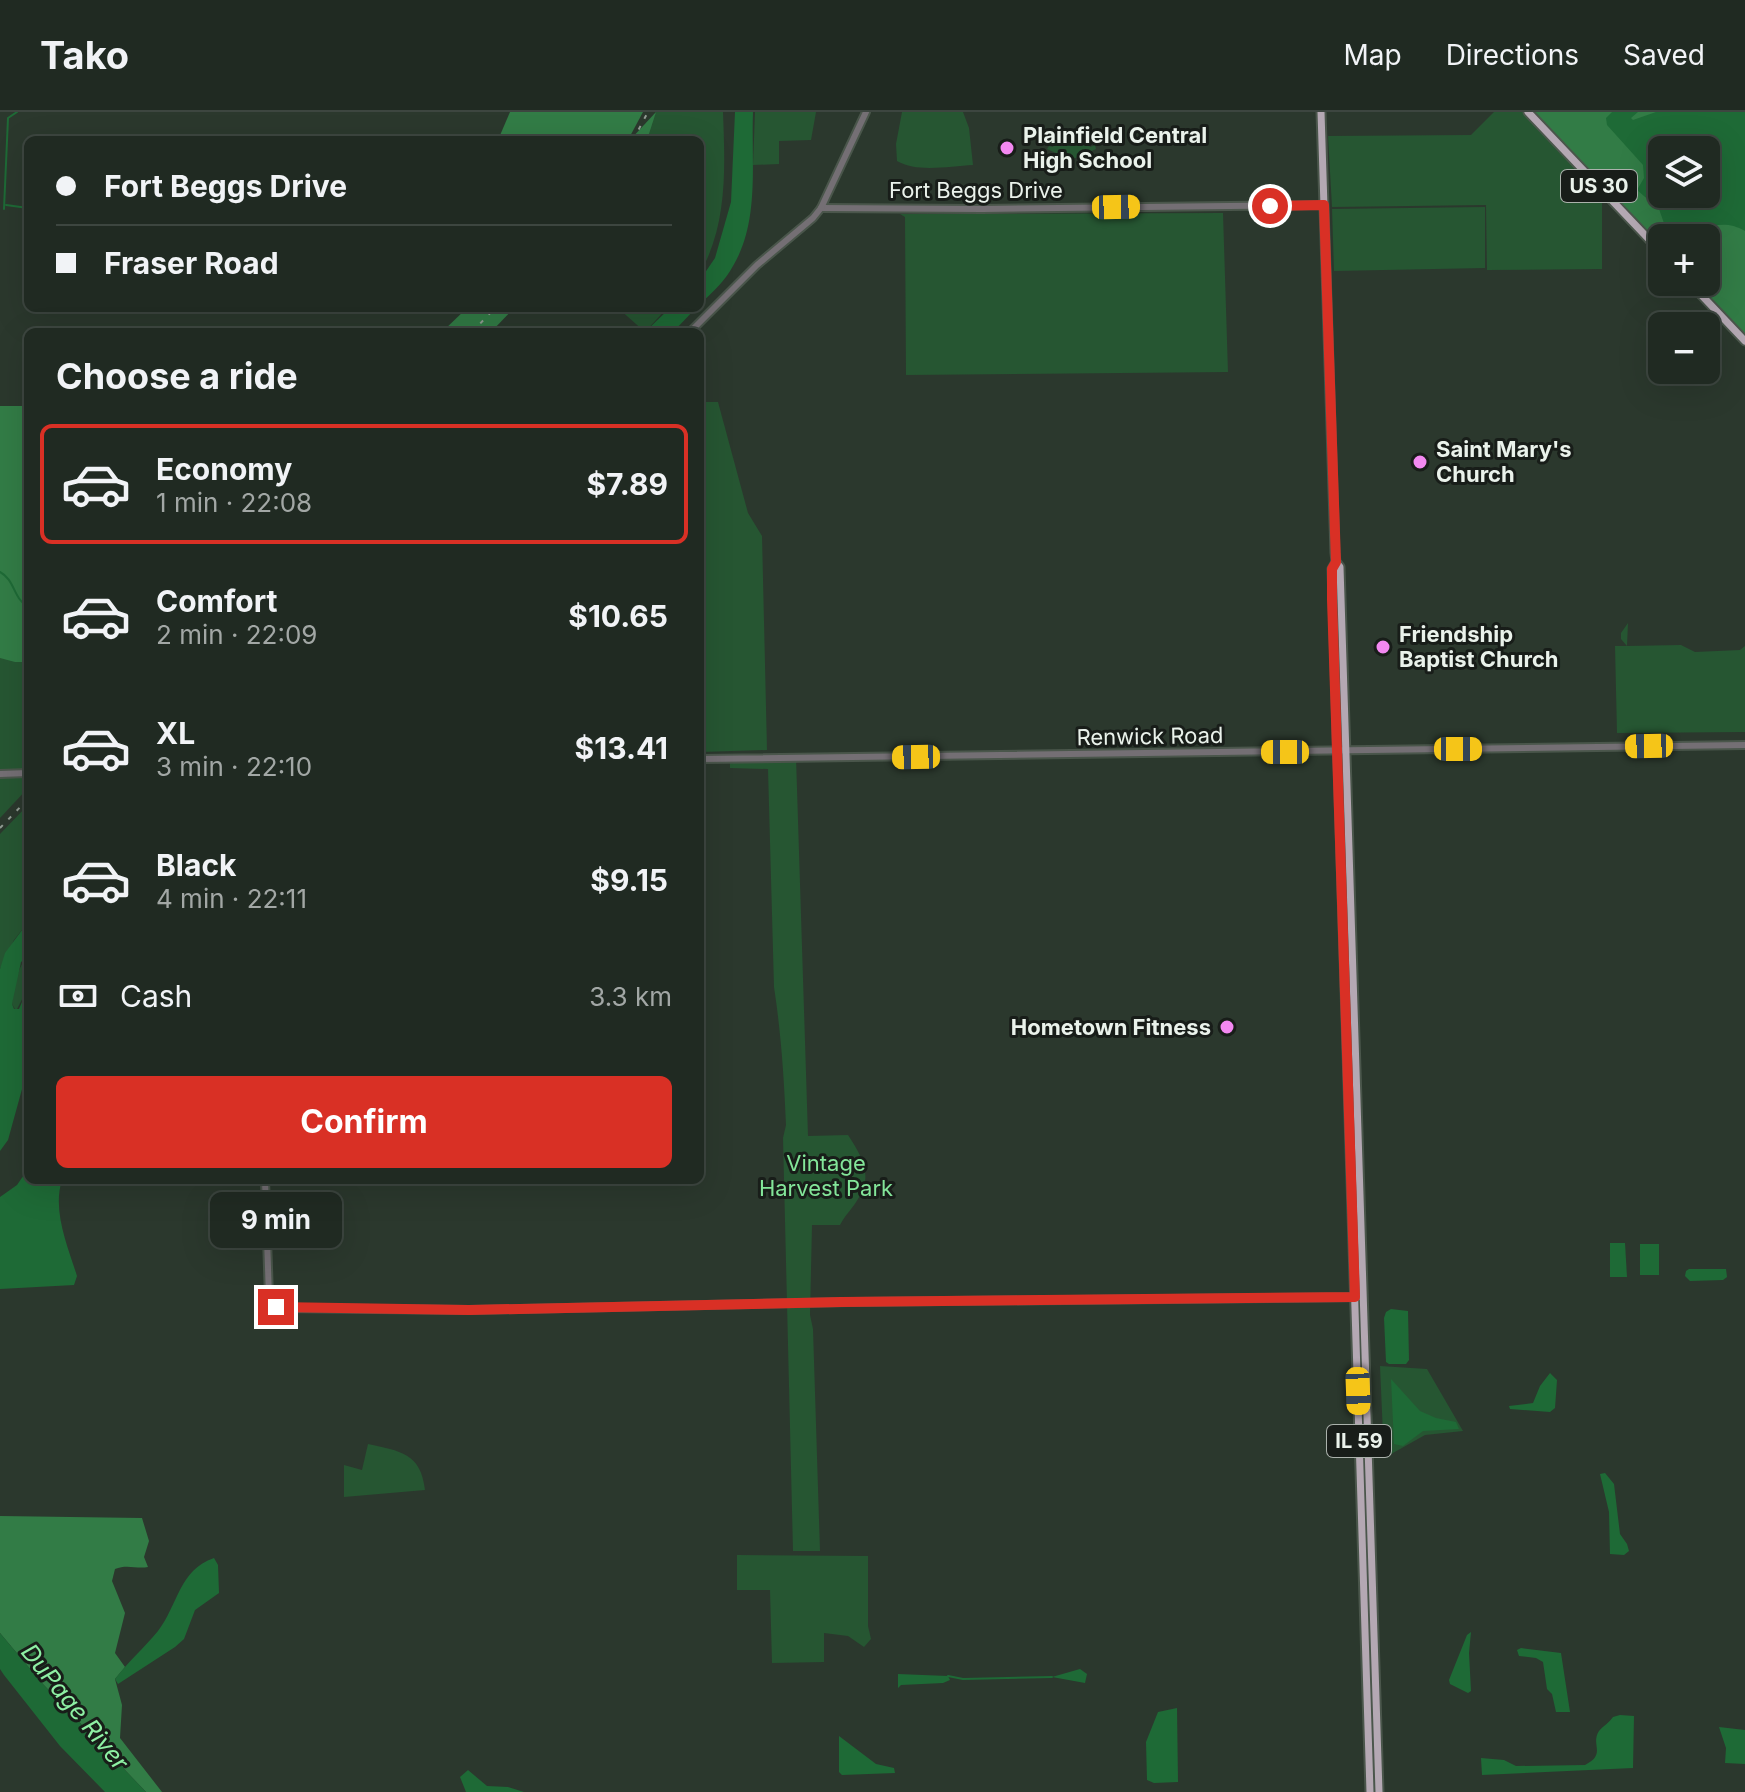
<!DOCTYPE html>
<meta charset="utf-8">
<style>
:root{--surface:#202a22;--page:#28322a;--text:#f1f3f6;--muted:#a2a7a5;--line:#3d4640;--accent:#d93025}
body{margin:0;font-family:Inter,sans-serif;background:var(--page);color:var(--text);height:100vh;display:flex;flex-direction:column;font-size:30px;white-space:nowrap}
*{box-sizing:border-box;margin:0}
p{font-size:26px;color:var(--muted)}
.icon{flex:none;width:44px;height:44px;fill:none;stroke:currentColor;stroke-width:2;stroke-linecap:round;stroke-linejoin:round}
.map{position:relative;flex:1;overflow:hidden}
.side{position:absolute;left:24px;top:216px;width:680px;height:856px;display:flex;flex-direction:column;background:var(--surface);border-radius:12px;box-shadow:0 8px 32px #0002,0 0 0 2px var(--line)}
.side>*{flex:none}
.banner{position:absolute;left:24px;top:24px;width:680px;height:176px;border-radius:12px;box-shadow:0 8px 32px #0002,0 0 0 2px var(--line);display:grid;align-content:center;height:176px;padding:0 32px;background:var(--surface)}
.controls{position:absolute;left:1648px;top:24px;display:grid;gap:16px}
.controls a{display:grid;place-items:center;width:72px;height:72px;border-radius:12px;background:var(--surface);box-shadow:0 8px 32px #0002,0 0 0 2px var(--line);font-size:40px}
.end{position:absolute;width:36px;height:36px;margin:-18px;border:10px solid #d93025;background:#fff;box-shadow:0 0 0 4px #fff}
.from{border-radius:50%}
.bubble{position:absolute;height:56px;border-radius:12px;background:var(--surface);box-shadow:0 8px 32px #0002,0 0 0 2px var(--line);font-size:26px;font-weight:700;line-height:56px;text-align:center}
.car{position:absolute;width:24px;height:48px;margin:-24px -12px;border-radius:10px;box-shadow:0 0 6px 2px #0007;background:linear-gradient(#f5c518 24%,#345 0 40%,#f5c518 0 76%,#345 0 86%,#f5c518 0)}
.banner b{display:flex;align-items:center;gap:28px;height:76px;font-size:30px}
.banner b+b{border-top:2px solid var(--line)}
.banner i{width:20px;height:20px;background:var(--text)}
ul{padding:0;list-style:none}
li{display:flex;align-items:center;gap:24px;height:120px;margin:0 16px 12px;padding:0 16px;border:4px solid transparent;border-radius:12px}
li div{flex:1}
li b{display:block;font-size:30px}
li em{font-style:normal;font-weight:700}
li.selected{border-color:var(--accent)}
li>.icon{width:72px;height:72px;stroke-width:1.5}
h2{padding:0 32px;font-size:36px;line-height:96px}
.pay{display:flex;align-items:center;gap:20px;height:88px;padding:0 32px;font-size:30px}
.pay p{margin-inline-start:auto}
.button{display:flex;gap:16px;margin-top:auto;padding:16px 32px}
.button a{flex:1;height:92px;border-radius:12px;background:var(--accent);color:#fff;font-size:32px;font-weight:700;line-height:92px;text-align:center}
header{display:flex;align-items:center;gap:48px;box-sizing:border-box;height:112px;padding:0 40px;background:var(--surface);border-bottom:2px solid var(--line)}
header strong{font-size:38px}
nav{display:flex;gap:44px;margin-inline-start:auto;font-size:28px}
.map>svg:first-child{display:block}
</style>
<header>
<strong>Tako</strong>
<nav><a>Map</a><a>Directions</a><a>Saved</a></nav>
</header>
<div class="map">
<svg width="1745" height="1680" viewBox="0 0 1745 1680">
<rect width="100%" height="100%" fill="#2b382d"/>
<g fill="#265632">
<path d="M656,0H723C725,54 728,112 700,161V28H639Z"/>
<path d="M755,0H816L811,28L779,29V52L753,53Z"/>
<path d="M902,0H963L969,16L973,53C950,54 917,61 897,49L896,32Z"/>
<path d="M1494,0H1523L1602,84V157L1487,158L1486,93L1332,95L1328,24L1471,23Z"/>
<path d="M1058,24C1066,28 1078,29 1085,24L1090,35L1095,33L1096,37L1071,48L1047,37L1049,34L1053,35Z"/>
<path d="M1485,95V156L1334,159L1332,97Z"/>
<path d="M1223,101L1228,260L906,263L905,105L900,102Z"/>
<path d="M618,196H667L645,220Z"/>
<path d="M700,290H718L748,401L762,424L767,638L700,640Z"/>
<path d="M0,294H28V676L0,706Z"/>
<path d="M1628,511L1627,534L1681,533L1695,540L1740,538L1745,534V620L1617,621L1615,534H1627L1621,527V521Z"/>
<path d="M796,645L808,1024L848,1023C861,1043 874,1063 858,1087C853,1096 845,1103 840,1113H812L810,1203L813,1217L820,1439H793L783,1026L786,1013C784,965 781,921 774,875L768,657L730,656V647Z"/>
<path d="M28,693V810L14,828L0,857V722Z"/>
<path d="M28,844V876L16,899L12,892C13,877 18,853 28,844Z"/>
<path d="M1380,1254L1427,1257L1463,1319L1425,1323L1384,1346Z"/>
<path d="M368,1332C400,1339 421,1341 425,1378L344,1385V1353L362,1358Z"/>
<path d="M737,1443L868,1444V1514L871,1527L864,1535L848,1524L824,1521V1550L772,1551L770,1478H737Z"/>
</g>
<g fill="#327c46" fill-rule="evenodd">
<path d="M510,0H643L628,28H498Z"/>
<path d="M656,0L647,28H630Z"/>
<path d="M1534,0H1745V223L1695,170H1706V126H1662V135ZM1662,38H1706V82H1662Z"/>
<path d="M467,196H514L491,220H442Z"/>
<path d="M0,294H28V550H15L0,546Z"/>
<path d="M0,1404L142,1406L149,1429L144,1445L148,1455C136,1457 127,1452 115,1457L112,1469L125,1501L115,1541L125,1555L115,1567L122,1593L120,1626L162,1680H146L41,1570L0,1521Z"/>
</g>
<g fill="#1e6a36" fill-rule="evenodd">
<path d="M735,0H753C751,50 760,109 733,154C725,169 712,181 700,192V168L715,146L731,90Z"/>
<path d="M1612,0H1638L1631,6L1633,8L1656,0H1745V119C1715,102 1701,126 1673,120L1665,114L1659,97L1637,78L1644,66L1643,53L1607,13L1606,6ZM1707,30L1710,34L1706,45V82H1688L1681,92H1676L1670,86L1671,82H1662V38H1695Z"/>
<path d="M670,196H696L673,220H645Z"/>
<path d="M28,810V844L21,850L12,892L14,897H19L28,876L27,959L8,1028L0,1039V857L5,841Z"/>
<path d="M28,1057V1068H62C52,1099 68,1135 77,1164L74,1173L0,1177V1085L17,1073Z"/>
<path d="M1610,1131H1625L1627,1165H1610Z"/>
<rect x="1640" y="1132" width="19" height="31"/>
<path d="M1689,1157H1726L1727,1165L1723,1168L1690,1169L1685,1164L1686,1159Z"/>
<path d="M1391,1197L1408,1199L1409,1248L1406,1252H1389L1386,1250L1384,1206L1386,1200Z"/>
<path d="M1550,1261L1557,1268L1555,1296L1550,1300L1510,1297L1509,1294L1533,1291L1540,1274Z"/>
<path d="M1391,1267L1420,1299L1436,1306L1456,1310L1459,1317L1423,1319L1403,1334L1394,1332Z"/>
<path d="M1605,1361L1614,1372L1620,1422L1627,1432L1629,1439L1624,1443L1610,1442L1609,1400L1600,1362Z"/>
<path d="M214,1446L218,1453L219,1481L195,1498L184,1527L175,1535L118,1572L115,1567C128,1550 144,1536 158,1519C178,1493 179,1458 214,1446Z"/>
<path d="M1471,1520L1469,1541L1471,1579L1468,1581L1450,1572L1449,1568L1467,1523Z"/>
<path d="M0,1521L41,1570L146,1680H105L60,1634L4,1563L0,1557Z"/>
<path d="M1521,1536L1561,1541L1570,1600H1556L1552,1582L1547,1577L1543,1550L1536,1546L1519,1544L1517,1538Z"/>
<path d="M1080,1557L1087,1562L1085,1571L1052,1565Z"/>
<path d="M898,1562L948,1564L950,1568L943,1571L901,1573L898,1576Z"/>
<path d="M1177,1596L1178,1670L1154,1671L1147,1668L1146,1630L1158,1600Z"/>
<path d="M1620,1603L1634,1604L1633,1656L1482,1663L1481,1646L1504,1648L1516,1654L1585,1653C1607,1642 1590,1633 1599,1619C1603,1614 1609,1611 1613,1605Z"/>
<path d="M1719,1615L1745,1618V1652L1725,1651L1726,1636Z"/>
<path d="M839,1624L876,1652L894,1656L895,1661L842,1663L839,1660Z"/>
<path d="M468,1658L487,1674L508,1675L524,1680H466L460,1665Z"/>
</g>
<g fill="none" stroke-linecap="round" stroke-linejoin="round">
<g stroke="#1e6a36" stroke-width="2">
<path d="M6,93L28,96"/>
<path d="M4,97L8,6L17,0"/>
<path d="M0,460C15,468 13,486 28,495"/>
<path d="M948,1564L963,1567L1052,1565"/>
</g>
<g stroke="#4a564b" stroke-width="10">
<g id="minor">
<path d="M821,96L982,97L1324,93"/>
<path d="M690,220L757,153L813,106L821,96L866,0"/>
<path d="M700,647L1745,633"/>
<path d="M0,662L28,661"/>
<path d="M265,1068L269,1185L273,1192L280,1196L469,1198L850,1190L1363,1185"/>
</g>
</g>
<g stroke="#4a564b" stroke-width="11">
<g id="major">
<path d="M1321,0L1335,441L1336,450L1340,455L1379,1680"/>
<path d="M1528,0L1662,141"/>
<path d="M1689,170L1745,229"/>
<path d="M1336,450L1332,457L1370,1680"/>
</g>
</g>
<use href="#minor" stroke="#746f74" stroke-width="6"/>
<use href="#major" stroke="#b4a8b3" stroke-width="7"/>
<g stroke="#929d94" stroke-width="2" stroke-dasharray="4 8" stroke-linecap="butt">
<path d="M633,28L648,0"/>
<path d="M472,220L495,196"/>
<path d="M0,716L28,687"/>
</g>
</g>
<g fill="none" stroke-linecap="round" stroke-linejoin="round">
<path stroke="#d93025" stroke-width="10" d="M276,1195L469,1198L841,1190L1355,1185L1332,487V457L1336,450L1324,93L1270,94"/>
</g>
<g fill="#f389f1" stroke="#181d19" stroke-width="3">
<circle cx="1007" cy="36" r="8"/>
<circle cx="1420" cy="350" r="8"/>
<circle cx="1383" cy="535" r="8"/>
<circle cx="1227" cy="915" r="8"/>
</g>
<g text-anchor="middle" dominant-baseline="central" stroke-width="6" stroke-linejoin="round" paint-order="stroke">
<g fill="#181d19" stroke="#abb2ac" stroke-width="2">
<rect x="1561" y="58" width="76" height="32" rx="6"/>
<rect x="1327" y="1313" width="64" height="32" rx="6"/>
</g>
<g font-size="20" font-weight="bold" fill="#eaf2eb">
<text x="1599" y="74">US 30</text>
<text x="1359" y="1329">IL 59</text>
</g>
<g font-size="22" font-weight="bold" fill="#eaf2eb" stroke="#181d19" text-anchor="start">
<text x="1023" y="23">Plainfield Central<tspan x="1023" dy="25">High School</tspan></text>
<text x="1436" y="337">Saint Mary's<tspan x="1436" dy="25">Church</tspan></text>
<text x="1399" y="522">Friendship<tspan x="1399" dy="25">Baptist Church</tspan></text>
<text x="1211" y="915" text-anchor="end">Hometown Fitness</text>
</g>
<g font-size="22" fill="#eaf2eb" stroke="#181d19">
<text x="976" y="78">Fort Beggs Drive</text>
<text transform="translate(1150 624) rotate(-1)">Renwick Road</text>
</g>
<g font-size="22" fill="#83e599" stroke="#181d19">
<text x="826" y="1051">Vintage<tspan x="826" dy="25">Harvest Park</tspan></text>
</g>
<g font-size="24" font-style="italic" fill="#8ef0a4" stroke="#181d19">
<text transform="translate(75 1595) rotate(51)">DuPage River</text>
</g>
</g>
</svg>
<div class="controls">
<a><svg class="icon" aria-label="layers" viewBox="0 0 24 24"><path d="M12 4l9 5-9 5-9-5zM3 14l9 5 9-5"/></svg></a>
<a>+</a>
<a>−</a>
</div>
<i class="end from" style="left:1270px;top:94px"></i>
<i class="end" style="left:276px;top:1195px"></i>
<div class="bubble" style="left:210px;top:1080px;width:132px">9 min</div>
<i class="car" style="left:1116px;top:95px;rotate:89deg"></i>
<i class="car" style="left:1649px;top:634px;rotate:269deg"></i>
<i class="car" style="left:1458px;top:637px;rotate:90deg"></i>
<i class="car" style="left:1285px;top:640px;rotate:270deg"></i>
<i class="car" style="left:916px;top:645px;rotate:269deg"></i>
<i class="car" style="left:1358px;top:1279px;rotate:178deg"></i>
<div class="banner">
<b><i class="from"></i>Fort Beggs Drive</b>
<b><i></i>Fraser Road</b>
</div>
<section class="side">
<h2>Choose a ride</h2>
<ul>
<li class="selected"><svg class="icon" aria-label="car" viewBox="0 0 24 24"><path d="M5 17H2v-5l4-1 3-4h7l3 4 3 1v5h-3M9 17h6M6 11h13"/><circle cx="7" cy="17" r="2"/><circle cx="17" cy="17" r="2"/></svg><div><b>Economy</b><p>1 min · 22:08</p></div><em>$7.89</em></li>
<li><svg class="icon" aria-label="car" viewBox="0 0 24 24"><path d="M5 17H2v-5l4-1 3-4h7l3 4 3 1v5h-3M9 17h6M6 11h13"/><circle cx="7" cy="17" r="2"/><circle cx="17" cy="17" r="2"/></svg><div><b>Comfort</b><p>2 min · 22:09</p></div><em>$10.65</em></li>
<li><svg class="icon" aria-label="car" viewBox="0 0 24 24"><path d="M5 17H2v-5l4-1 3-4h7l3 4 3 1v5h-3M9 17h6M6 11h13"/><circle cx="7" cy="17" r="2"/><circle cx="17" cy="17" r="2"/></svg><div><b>XL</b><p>3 min · 22:10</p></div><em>$13.41</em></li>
<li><svg class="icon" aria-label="car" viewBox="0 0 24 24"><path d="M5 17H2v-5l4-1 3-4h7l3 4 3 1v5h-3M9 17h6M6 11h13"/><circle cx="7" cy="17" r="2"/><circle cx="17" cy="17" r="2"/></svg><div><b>Black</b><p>4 min · 22:11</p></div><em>$9.15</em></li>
</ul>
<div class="pay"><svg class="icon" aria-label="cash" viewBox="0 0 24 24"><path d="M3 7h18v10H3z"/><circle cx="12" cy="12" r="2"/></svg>Cash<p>3.3 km</p></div>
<div class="button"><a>Confirm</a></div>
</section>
</div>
